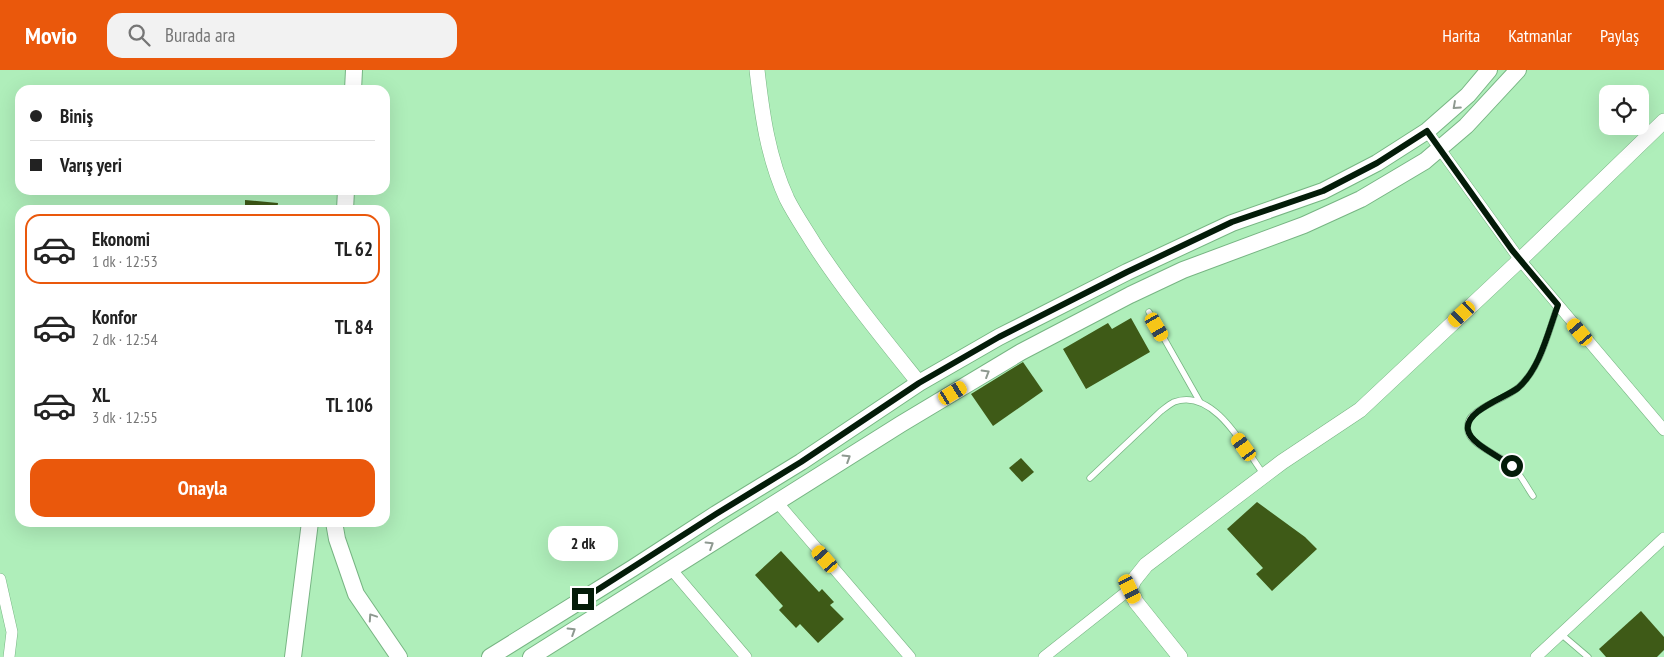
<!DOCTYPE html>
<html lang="tr">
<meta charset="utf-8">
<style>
:root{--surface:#fff;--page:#f2f2f2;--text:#222;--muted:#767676;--line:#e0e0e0;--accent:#ea580c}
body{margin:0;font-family:"PT Sans Narrow",sans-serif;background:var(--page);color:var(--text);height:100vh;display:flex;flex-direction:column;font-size:19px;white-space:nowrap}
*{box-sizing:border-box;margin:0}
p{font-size:16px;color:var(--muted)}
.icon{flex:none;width:28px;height:28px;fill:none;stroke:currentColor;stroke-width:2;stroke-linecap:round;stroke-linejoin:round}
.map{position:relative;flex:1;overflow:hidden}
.sheet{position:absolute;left:15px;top:135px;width:375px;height:322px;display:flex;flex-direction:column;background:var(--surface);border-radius:15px;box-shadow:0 5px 20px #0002}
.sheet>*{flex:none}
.guide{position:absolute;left:15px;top:15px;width:375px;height:110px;border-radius:15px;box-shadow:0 5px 20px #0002;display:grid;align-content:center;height:110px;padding:0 15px;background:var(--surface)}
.tools{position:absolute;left:1599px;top:15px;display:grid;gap:10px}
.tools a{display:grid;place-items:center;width:50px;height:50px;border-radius:10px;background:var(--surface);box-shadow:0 5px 20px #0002;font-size:25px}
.end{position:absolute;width:22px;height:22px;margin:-11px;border:6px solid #041c09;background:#fff;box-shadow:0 0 0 2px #fff}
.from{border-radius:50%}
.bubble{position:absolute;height:35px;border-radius:15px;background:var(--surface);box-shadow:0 5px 20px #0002;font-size:16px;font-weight:800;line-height:35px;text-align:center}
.car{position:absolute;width:15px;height:30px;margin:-15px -8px;border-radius:6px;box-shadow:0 0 4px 1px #0007;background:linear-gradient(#f5c518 24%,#345 0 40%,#f5c518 0 76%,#345 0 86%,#f5c518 0)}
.guide b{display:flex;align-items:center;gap:18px;height:48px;font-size:19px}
.guide b+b{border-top:1px solid var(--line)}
.guide i{width:12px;height:12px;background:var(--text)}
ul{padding:9px 0 0;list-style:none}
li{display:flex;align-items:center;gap:15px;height:70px;margin:0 10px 8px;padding:0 5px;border:2px solid transparent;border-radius:15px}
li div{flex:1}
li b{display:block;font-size:19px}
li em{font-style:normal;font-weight:800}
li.current{border-color:var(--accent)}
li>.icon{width:45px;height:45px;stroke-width:1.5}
.cta{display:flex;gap:10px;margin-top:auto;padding:10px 15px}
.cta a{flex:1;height:58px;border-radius:15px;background:var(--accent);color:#fff;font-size:20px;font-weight:800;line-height:58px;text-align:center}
header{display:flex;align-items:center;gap:30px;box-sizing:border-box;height:70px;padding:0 25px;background:var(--accent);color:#fff}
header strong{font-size:24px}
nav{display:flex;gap:28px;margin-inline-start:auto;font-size:18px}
.search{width:350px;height:45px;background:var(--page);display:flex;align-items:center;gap:12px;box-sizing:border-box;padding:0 18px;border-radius:15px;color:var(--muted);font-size:19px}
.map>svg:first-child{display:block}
</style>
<header>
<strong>Movio</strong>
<div class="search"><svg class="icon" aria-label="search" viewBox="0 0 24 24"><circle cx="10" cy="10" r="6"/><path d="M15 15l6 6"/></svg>Burada ara</div>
<nav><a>Harita</a><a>Katmanlar</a><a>Paylaş</a></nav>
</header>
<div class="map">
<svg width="1664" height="587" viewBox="0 0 1664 587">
<rect width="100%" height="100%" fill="#afeeba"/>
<g fill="#3e5a17">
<path d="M245,130L278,133L277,140H245Z"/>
<path d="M1131,248L1150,282L1086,319L1063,279L1108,253L1112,259Z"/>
<path d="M1023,292L1043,321L993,356L971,324Z"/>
<path d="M1021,388L1034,402L1022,412L1009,398Z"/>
<path d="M1257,432L1305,467L1317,479L1272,521L1256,504L1263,498L1227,459Z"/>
<path d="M781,481L819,522L822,519L834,532L830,535L844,549L818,573L800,554L796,558L779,540L783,536L755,505Z"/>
<path d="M1641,541L1664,567V580L1657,587H1606L1599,579Z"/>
</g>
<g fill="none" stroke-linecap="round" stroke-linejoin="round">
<g stroke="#77b583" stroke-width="7">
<g id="service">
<path d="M1149,242L1200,332"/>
<path d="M1090,408L1161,341C1165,338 1170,334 1174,332C1214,317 1245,379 1264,405"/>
<path d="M1533,426C1526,416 1520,403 1511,395C1500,386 1478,378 1470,366C1466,360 1467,350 1473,345C1486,333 1505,329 1519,317C1541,297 1548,262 1558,235"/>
<path d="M1561,564L1588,587"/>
</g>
</g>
<g stroke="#77b583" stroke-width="12">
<g id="minor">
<path d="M1427,61L1520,190L1664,360"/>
<path d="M777,432L910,587"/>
<path d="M671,499L746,587"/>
<path d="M0,509L12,562L9,587"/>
<path d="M1044,587L1130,519"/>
<path d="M1536,587L1664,468"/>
</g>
</g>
<g stroke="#77b583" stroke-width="16">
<g id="tertiary">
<path d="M757,0C762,44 768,88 787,129C795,145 805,159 814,174C846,223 883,268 919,313"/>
<path d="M1180,587L1136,532L1130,519L1134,510L1146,495L1282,392L1360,340L1520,190L1664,51"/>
</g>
</g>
<g stroke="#77b583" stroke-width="18">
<g id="secondary">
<path d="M353,20L354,0"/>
<path d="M345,140L346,120"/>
<path d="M334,452L337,469L356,524L399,587"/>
<path d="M293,587L310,452"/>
<path d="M490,587L633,498L716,444L801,392L919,313L999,267L1127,202L1232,153L1323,121L1377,93L1427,61L1468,25L1489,0"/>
<path d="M531,587L901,354L1021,282L1130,225L1183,200L1304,155L1361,129L1425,91L1466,56L1518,0"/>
</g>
</g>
<use href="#service" stroke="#fff" stroke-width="5.5"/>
<use href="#minor" stroke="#fff" stroke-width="11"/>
<use href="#tertiary" stroke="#fff" stroke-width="15"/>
<use href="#secondary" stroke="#fff" stroke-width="16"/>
</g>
<defs><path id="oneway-chevron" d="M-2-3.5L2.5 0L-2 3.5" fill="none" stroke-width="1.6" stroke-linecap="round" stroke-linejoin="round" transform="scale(1.25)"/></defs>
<g stroke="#8e9990">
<use href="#oneway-chevron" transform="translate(1456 36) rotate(138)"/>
<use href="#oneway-chevron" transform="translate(986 303) rotate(-31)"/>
<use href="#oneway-chevron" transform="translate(847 388) rotate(-32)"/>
<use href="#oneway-chevron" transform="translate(710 475) rotate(-32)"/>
<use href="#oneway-chevron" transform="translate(372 547) rotate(-124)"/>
<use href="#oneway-chevron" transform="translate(572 561) rotate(-32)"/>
</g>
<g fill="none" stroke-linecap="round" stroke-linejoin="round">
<path stroke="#041c09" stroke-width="6" d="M583,529L716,444L801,392L919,313L999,267L1127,202L1232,152L1323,121L1377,93L1427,61L1512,180L1558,235C1548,262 1540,299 1518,318C1505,328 1464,341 1468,360C1470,374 1501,387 1512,396"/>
</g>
</svg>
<div class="tools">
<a><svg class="icon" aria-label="locate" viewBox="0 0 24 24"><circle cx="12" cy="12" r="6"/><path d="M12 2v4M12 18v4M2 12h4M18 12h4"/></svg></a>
</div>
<i class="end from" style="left:1512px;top:396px"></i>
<i class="end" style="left:583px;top:529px"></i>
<div class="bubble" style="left:548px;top:456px;width:70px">2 dk</div>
<i class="car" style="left:1462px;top:244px;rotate:227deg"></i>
<i class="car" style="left:1157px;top:257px;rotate:150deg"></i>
<i class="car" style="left:1580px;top:262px;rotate:320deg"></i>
<i class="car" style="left:953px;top:323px;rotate:59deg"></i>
<i class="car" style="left:1244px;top:377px;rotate:324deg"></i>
<i class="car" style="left:825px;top:489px;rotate:319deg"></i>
<i class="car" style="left:1130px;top:519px;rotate:154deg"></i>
<div class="guide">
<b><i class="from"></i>Biniş</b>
<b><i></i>Varış yeri</b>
</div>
<section class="sheet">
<ul>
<li class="current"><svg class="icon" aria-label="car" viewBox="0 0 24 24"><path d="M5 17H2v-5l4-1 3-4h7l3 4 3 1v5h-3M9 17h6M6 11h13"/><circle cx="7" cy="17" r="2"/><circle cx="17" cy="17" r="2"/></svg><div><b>Ekonomi</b><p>1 dk · 12:53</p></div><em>TL 62</em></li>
<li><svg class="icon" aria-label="car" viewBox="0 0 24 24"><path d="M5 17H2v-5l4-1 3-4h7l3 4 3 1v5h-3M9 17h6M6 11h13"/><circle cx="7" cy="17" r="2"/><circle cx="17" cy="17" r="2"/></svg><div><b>Konfor</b><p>2 dk · 12:54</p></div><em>TL 84</em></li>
<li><svg class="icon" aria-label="car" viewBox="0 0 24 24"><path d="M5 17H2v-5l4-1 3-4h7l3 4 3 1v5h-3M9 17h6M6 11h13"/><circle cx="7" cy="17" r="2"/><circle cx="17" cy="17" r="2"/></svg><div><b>XL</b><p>3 dk · 12:55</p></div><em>TL 106</em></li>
</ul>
<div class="cta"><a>Onayla</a></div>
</section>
</div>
